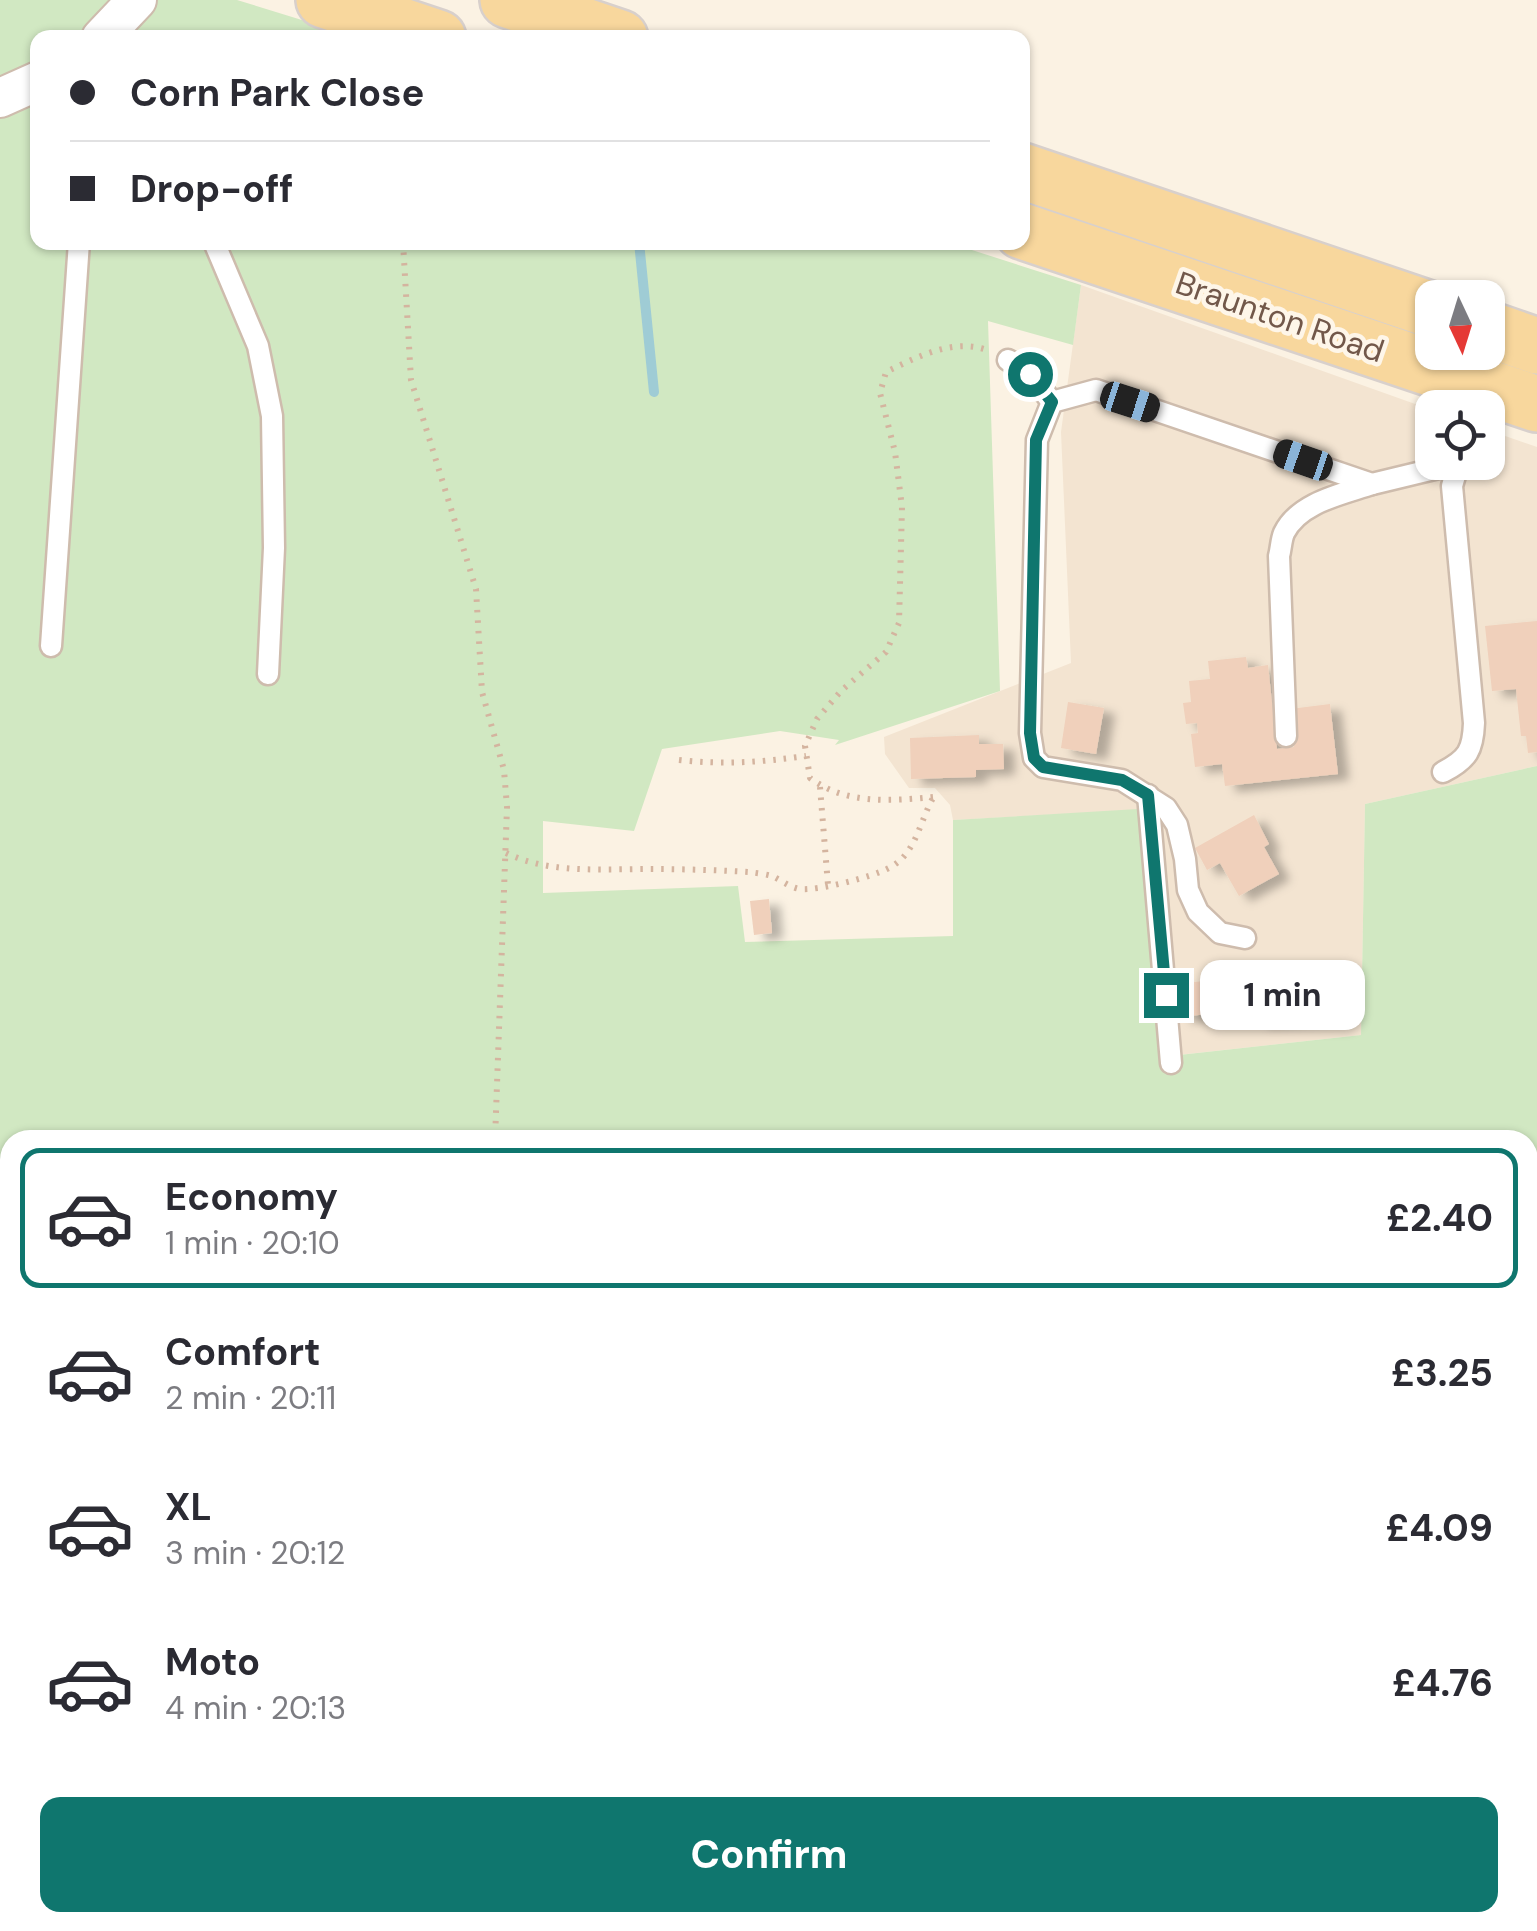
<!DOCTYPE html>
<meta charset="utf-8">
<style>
:root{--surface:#fff;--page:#f7f7f7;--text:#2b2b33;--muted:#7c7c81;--line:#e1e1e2;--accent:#0f766e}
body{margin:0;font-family:"DM Sans",sans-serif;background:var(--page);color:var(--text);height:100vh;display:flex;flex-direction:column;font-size:38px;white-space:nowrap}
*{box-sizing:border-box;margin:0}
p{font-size:32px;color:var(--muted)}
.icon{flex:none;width:55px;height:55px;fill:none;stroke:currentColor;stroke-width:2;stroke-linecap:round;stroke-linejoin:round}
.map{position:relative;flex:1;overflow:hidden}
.drawer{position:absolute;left:0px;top:1130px;width:1538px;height:802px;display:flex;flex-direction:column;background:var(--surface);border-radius:30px 30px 0 0;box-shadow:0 2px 8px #0004}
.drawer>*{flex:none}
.guide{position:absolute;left:30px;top:30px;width:1000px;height:220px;border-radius:20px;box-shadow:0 2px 8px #0004;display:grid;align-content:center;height:220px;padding:0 40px;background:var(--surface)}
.needle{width:65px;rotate:176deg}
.controls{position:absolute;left:1415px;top:280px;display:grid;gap:20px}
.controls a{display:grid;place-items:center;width:90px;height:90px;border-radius:20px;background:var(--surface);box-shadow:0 2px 8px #0004;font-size:50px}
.end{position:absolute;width:45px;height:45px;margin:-22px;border:12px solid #0f766e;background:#fff;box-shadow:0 0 0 5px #fff}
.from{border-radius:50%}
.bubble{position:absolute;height:70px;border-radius:20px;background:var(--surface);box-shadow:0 2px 8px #0004;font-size:32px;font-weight:700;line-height:70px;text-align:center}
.car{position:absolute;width:30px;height:60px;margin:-30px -15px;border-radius:12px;box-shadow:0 0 8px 2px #0007;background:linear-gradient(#222 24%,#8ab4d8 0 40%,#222 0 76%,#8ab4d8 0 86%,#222 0)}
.guide b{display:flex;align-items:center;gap:35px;height:95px;font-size:38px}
.guide b+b{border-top:2px solid var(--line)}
.guide i{width:25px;height:25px;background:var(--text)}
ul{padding:18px 0 0;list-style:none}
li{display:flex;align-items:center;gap:30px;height:140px;margin:0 20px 15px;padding:0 20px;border:5px solid transparent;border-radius:20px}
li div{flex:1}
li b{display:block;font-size:38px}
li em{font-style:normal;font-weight:700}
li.on{border-color:var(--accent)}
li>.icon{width:90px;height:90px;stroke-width:1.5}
.primary-button{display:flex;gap:20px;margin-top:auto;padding:20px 40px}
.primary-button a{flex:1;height:115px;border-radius:20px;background:var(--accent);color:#fff;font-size:40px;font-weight:700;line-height:115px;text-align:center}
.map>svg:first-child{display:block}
</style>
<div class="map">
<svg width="1537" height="1931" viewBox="0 0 1537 1931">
<defs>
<filter id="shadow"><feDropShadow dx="11" dy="6" stdDeviation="5" flood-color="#0004"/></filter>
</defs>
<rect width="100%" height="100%" fill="#fbf2e3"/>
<path fill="#f3e4d1" d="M1081,285L1432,410V462H1488V430L1537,447V766L1365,804L1361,1035L1160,1057L1138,810L953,820L950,805L935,788H909L885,754L884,737L1071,663L1061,432Z"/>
<path fill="#d1e8c2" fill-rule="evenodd" d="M0,0H237L357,37L38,38V242H947L1081,285L1073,345L988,321L1000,691L835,745L839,740L780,731L662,749L634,831L543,821V893L738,886L745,942L953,936V820L1138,809L1161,1057L1361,1035L1365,804L1537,766V1931H0ZM10,1140H1528V1922H10Z"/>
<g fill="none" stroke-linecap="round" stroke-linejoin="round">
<path stroke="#9fccd5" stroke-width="10" d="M639,242L654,392"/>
</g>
<g fill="#f0d0bb" filter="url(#shadow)">
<path d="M1537,621V752L1528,753L1526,736H1521L1516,689L1492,691L1485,626Z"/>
<path d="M1246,657L1248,668L1268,665L1277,749L1294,747L1290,709L1330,704L1338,774L1225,786L1222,764L1195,767L1191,734L1198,733L1197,723L1186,724L1183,703L1191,702L1189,681L1210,679L1208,661Z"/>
<path d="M1068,702L1104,708L1096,754L1061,748Z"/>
<path d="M979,735V744H1003L1004,769L976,770V777L911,779L910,738Z"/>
<path d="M1254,815L1269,844L1264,847L1279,874L1239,896L1220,863L1207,870L1195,848Z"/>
<path d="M769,899L772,933L754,935L750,901Z"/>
<path d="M1204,981V988L1242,984L1245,1010L1180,1017L1177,984Z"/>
<path d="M1286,981V990L1334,986L1336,1015L1258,1021L1255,983Z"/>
</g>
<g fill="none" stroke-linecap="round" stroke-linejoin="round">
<g stroke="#cebcad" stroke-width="25">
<g id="lane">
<path d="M214,242L258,346L272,416L274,548L268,674"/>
<path d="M1008,360L1030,374L1052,402"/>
<path d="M51,646L79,242"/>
<path d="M1286,736L1279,556C1281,549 1281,540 1284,533C1299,502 1343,494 1372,484"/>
<path d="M1443,772C1468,759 1473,750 1474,723L1452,486L1459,462"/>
<path d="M1148,795L1171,1063"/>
<path d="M1245,938L1220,933L1198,912L1188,890L1185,859L1177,825L1166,808L1122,780L1043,767L1034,758L1030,733L1037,440L1052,402L1096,390L1372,484L1459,463"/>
</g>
</g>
<g stroke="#cebcad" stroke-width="42">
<g id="street">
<path d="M101,38L137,0"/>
<path d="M0,98L38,81"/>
</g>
</g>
<g stroke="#d8d0cc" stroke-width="60">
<g id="primary">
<path d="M324,0L438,38"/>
<path d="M508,0L620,38"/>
<path d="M1022,171L1432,310"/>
<path d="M1022,231L1537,404"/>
<path d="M1488,329L1537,346"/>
</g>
</g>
<g stroke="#d4b49f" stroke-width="6" stroke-dasharray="2.5 8" stroke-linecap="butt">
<path d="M403,242L411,380L476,589L482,692L504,770L507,807L495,1140"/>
<path d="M679,760C724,765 762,762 806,756"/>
<path d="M820,787L828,885"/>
<path d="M933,797C891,801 846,805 810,778L805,746L817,719L841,691L886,652L899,623L902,507L895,452L880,393L886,372C917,357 953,338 987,350"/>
<path d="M506,853C550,874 601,869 649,869C682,869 716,870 749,872C756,873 765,874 772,876C781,880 789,887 800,889C818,891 872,877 889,868C916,854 919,823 933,798"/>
<path d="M605,1922L608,1931"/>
</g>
<use href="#lane" stroke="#fff" stroke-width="20"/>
<use href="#street" stroke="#fff" stroke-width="38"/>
<use href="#primary" stroke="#f8d79d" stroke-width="55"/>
</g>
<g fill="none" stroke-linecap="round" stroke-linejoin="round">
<path stroke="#0f766e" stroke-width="12" d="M1030,374L1052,402L1036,440L1030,733L1034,758L1043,767L1122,780L1148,795L1166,995"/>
</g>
<g text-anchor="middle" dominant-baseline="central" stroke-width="9" stroke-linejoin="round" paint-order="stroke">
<g font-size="32" fill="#72584a" stroke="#fef6e9">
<text transform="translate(1280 317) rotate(19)">Braunton Road</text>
</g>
</g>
</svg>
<div class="controls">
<a><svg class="needle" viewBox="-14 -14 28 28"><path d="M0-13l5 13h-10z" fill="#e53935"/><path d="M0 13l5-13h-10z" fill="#7c7c81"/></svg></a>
<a><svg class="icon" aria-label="locate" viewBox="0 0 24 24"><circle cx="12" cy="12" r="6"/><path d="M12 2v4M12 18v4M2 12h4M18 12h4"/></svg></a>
</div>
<i class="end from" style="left:1030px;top:374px"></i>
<i class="end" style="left:1166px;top:995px"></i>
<div class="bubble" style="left:1200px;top:960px;width:165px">1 min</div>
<i class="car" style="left:1130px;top:402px;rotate:108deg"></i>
<i class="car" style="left:1303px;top:460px;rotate:289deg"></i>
<div class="guide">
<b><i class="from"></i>Corn Park Close</b>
<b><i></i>Drop-off</b>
</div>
<section class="drawer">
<ul>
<li class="on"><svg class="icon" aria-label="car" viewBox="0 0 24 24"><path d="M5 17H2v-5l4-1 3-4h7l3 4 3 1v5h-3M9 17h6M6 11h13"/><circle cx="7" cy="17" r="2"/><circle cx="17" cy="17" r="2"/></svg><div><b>Economy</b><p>1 min · 20:10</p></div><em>£2.40</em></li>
<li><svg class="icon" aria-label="car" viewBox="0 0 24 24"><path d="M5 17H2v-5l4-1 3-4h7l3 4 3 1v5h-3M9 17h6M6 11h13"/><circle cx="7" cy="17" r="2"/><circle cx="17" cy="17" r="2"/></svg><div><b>Comfort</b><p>2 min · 20:11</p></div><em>£3.25</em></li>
<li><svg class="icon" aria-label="car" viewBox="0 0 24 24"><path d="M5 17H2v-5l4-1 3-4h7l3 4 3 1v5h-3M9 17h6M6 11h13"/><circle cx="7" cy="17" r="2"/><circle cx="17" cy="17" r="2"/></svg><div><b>XL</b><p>3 min · 20:12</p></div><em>£4.09</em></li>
<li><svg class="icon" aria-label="car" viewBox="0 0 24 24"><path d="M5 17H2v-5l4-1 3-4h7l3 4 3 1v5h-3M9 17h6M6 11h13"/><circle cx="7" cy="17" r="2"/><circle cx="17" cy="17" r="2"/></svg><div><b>Moto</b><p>4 min · 20:13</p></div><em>£4.76</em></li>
</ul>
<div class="primary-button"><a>Confirm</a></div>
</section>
</div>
